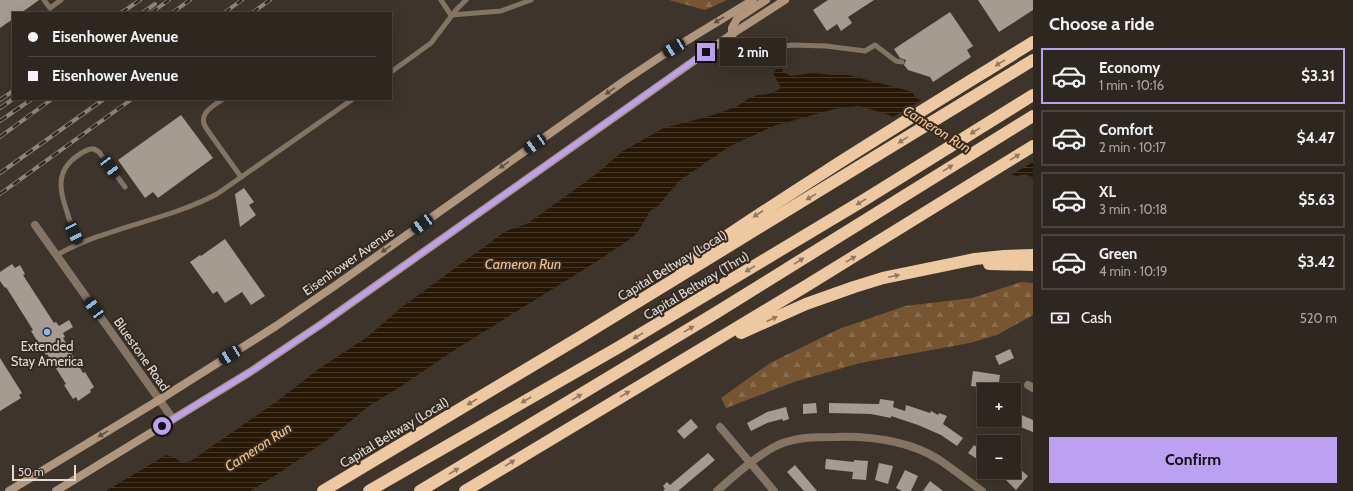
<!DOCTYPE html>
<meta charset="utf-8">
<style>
:root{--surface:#2e2720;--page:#3a332d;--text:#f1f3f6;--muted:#a7a5a5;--line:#49443e;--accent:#bca0f2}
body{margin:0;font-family:Cabin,sans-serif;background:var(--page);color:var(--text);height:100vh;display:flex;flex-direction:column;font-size:15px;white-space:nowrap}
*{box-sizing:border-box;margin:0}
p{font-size:13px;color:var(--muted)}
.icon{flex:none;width:22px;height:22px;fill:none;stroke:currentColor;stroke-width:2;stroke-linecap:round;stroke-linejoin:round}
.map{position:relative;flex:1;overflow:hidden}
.sheet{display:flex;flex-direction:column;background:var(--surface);width:320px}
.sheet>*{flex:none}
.top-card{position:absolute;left:12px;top:12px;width:380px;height:88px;border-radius:0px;box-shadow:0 4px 16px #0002,0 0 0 1px var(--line);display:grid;align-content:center;height:88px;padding:0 16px;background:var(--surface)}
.buttons{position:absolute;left:977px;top:383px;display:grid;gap:8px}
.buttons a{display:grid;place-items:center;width:44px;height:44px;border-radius:0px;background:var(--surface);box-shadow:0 4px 16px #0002,0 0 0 1px var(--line);font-size:20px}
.scale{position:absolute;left:12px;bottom:10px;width:64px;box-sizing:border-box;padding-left:4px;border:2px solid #e1dbd5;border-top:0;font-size:11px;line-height:14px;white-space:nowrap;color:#e1dbd5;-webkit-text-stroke:3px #332a21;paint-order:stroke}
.end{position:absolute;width:18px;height:18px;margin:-9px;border:5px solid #bca0f2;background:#111;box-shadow:0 0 0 2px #111}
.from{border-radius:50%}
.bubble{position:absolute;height:28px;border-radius:0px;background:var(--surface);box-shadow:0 4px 16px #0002,0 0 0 1px var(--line);font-size:13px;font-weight:700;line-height:28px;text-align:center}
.car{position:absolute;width:12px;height:24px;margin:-12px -6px;border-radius:5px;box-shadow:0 0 3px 1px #0007;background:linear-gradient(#222 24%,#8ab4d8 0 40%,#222 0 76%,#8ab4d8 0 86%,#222 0)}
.top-card b{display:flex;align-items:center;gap:14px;height:38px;font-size:15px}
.top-card b+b{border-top:1px solid var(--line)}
.top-card i{width:10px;height:10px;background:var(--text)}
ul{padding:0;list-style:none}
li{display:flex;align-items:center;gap:12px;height:56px;margin:0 8px 6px;padding:0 8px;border:2px solid var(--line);border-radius:0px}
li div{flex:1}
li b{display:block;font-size:15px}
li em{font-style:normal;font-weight:700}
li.on{border-color:var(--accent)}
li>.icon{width:36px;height:36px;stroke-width:1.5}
h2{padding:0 16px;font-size:18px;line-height:48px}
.pay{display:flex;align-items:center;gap:10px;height:44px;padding:0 16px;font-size:15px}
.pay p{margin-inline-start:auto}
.cta{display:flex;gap:8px;margin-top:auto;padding:8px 16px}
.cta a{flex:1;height:46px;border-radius:0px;background:var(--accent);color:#111;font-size:16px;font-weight:700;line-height:46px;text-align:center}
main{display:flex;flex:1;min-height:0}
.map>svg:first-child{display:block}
</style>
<main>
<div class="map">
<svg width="1033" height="491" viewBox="0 0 1033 491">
<defs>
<pattern id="forest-firs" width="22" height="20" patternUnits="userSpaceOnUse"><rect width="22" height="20" fill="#765530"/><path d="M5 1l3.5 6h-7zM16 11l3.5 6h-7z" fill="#896d4d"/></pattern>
<pattern id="water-rules" width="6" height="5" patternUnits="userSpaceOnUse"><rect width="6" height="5" fill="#271704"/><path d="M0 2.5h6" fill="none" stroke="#463828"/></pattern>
</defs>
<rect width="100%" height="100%" fill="#3d342b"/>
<g fill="url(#forest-firs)">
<path d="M669,0H727L705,10Z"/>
<path d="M1021,282L1033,283V315L997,335L970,343L860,363L794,382L726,408L721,398L770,363L839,329L905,306L972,298Z"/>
</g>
<path fill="url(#water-rules)" d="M777,69H782L783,72L791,76L813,73L832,75H848L906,90L913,93L915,97L939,110L958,136L1033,158V181L1032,177L1025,174L1017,176L973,166L913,126L887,114L859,106L834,109L774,126L730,146L679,181L659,205L650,211L639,230L633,237L599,260L453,351L400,387L369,406L330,438L279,473L250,491H106L166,455L175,458L182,463L191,461L276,402L320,368L366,338L402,307L506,231L527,224L595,175L623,151L664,128L710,116L738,106L748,99L758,95L769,94L778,90L781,88L773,73Z"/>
<path fill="#3d342b" d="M923,99L940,108L959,134L1004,146L1033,156V162L1009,176L972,168L940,152L912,128L891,118Z"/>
<g fill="#a59b90">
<path d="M0,0H39L21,13H13V19L0,28Z"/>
<path d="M828,0H874L848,17L852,23L841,31L837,24L827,31L813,10Z"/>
<path d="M978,0H1033V10L999,32Z"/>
<path d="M950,12L973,46L967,50L971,57L933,82L930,77L908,70L904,65L906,60L900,58L894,49Z"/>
<path d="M181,115L213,158L158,198L153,192L145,198L118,160Z"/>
<path d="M244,188L254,202L249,205L256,215L240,227L235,194Z"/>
<path d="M225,239L265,296L251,305L242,292L225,303L217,291L213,294L190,262L200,255L201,256Z"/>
<path d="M12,264L15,268L20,265L25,274L23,275L54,323L56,322L59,326L69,320L73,327L63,333L65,337L63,338L66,343H65L83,373L85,372L94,387L90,390L91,392L78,401L76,397L73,399L64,385L66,384L47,354L46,355L31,331L33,330L6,287L5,288L0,281V272Z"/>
<path d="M1010,349L1014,358L999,365L995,356Z"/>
<path d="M0,358L22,393L19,395L21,398L0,411Z"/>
<path d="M973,371L1000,375L998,389L971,386Z"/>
<path d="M880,399L894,401L893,407L905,411L906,405L930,413L931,411L938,415L939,413L947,416L943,424L963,438L957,446L941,435L918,425L891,416V418L871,414L829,413V403L879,404Z"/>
<path d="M816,403L817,413L803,414V404Z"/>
<path d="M786,407L789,419L783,421L782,419L767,423L751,431L747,423L767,412Z"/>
<path d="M1017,413L1033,420V432L1013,424Z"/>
<path d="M691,419L698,427L684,439L677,431Z"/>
<path d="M974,445L984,452V455L980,461L968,453Z"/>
<path d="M708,453L715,460L678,491H663L665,489L663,486L667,482L670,485Z"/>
<path d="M826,459L854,462V460L868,461L866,480L852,479L853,472L825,469Z"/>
<path d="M879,463L893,466L888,484L875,480Z"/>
<path d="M795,465L812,485L817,491H804L787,472Z"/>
<path d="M905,470L918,476L911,491H902L896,488Z"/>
<path d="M1021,470L1028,476L1016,490L1004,478L995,472H1011L1015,476Z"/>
<path d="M930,481L943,491H923Z"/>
</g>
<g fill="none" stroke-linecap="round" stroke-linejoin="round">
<g stroke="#837464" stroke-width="5">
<path d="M44,0L50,8L61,0"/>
<path d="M441,0L451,15L501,11L531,0"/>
<path d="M732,34L740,47L744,49H767L792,45L826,46L865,51L875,45L896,61L902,62"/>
<path d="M391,72L431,43L456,10L466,0"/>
<path d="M223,99C213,106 197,114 206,128L241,177"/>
<path d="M80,243C75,233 70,223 67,212C59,189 56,171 77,156C82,153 87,148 94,149L99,152L125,187"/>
<path d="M57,255C106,227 166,221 217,194L353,99"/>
</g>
<g stroke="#837464" stroke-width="8">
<path d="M35,225L173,419"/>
<path d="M1028,385L1033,388"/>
<path d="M720,427L774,491"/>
<path d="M717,491C734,476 757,455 778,445C796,437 815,437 835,437C870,436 907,440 938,459C953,469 967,480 982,491"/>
</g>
<g stroke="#af967c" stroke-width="8">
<path d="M732,34V28L737,19L766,0"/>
<path d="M9,491L159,400L276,326L336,285L624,81L663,55L753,0"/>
<path d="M56,491L250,372L323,323L732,34L785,0"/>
</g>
<g stroke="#eec8a0" stroke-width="12">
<path d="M989,264L1033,265"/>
<path d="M680,268C795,188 914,116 1033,42"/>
<path d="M741,333L806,304L854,287L883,278L975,259L1004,256L1033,255"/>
<path d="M323,491L577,339L1033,60"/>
<path d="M369,491L400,473L619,347L864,200L1033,95"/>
<path d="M420,491L714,314L1033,116"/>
<path d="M465,491L806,286L1033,146"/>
</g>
<g stroke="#8d857e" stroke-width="4">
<g id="rail">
<path d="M121,13L140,0"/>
<path d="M142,13L155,4"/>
<path d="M151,13L169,0"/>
<path d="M172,13L190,0"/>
<path d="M224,13L242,0"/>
<path d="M252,13L270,0"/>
<path d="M0,100L13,91"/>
<path d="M0,108L13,99"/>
<path d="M0,121L32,99"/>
<path d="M0,137L52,99"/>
<path d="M0,173L104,99"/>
<path d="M0,194L132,99"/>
</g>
</g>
<use href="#rail" stroke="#332a21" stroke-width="2.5" stroke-dasharray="8" stroke-linecap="butt"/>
</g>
<defs><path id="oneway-solid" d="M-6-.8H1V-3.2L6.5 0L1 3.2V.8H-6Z"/></defs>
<g fill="#5e5041">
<use href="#oneway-solid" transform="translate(719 20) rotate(149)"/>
<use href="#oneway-solid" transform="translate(610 91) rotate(145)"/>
<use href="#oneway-solid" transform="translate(504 165) rotate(145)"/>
<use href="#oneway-solid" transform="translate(386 249) rotate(145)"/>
<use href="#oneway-solid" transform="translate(103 434) rotate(149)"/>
</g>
<g fill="#907960">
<use href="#oneway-solid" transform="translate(1000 63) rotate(148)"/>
<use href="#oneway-solid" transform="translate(975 131) rotate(148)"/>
<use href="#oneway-solid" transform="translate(903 140) rotate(148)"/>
<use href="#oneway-solid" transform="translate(1015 157) rotate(-32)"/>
<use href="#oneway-solid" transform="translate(948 168) rotate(-32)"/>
<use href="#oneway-solid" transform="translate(811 197) rotate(149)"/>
<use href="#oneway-solid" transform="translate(861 202) rotate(149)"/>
<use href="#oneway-solid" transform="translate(758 214) rotate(147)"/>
<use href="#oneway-solid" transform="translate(851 259) rotate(-31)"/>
<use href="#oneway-solid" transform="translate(799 261) rotate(-32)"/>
<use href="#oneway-solid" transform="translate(750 269) rotate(149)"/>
<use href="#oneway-solid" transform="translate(894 276) rotate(-12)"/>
<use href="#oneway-solid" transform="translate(772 319) rotate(-25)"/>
<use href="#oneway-solid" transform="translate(689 329) rotate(-31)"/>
<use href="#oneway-solid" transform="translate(638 336) rotate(149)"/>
<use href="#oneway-solid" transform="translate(625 394) rotate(-31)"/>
<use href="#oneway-solid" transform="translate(577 397) rotate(-31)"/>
<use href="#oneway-solid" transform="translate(526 400) rotate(150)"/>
<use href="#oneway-solid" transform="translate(472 402) rotate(149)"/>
<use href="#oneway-solid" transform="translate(510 463) rotate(-32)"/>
<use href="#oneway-solid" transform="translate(454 471) rotate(-31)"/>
</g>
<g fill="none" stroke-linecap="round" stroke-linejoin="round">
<path stroke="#bca0f2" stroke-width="5" d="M162,426L250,372L323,323L706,52"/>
</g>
<circle fill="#7ebdf9" stroke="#332a21" stroke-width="1.5" cx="47" cy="332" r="4"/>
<g text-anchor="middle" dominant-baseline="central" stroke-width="4" stroke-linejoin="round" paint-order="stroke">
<g font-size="13" fill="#e1dbd5" stroke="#332a21">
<text transform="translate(348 261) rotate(-35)">Eisenhower Avenue</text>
<text transform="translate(672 265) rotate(-31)">Capital Beltway (Local)</text>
<text transform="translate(696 285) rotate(-31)">Capital Beltway (Thru)</text>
<text transform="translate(142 354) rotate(55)">Bluestone Road</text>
<text transform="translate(394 432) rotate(-31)">Capital Beltway (Local)</text>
</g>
<g font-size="13" fill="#e1dbd5" stroke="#332a21">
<text x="47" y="346">Extended<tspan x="47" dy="15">Stay America</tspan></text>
</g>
<g font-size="14" font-style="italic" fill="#f9c286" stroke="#332a21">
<text transform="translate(937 129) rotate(32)">Cameron Run</text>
<text x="523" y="264">Cameron Run</text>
<text transform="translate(258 447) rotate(-33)">Cameron Run</text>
</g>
</g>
</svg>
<div class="buttons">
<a>+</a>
<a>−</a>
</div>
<div class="scale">50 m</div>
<i class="end from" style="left:162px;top:426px"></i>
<i class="end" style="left:706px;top:52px"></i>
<div class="bubble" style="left:720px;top:38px;width:66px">2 min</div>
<i class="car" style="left:674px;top:48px;rotate:238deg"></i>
<i class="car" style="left:535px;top:144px;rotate:235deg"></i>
<i class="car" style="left:110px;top:167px;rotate:143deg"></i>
<i class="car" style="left:422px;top:224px;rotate:234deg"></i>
<i class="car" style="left:74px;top:233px;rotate:154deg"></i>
<i class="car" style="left:94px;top:308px;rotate:324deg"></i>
<i class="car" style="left:230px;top:355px;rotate:238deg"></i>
<div class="top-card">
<b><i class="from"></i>Eisenhower Avenue</b>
<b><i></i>Eisenhower Avenue</b>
</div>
</div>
<section class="sheet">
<h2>Choose a ride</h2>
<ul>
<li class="on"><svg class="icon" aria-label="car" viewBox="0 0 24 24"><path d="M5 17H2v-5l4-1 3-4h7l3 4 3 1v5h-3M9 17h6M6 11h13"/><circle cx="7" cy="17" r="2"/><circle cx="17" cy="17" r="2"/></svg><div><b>Economy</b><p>1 min · 10:16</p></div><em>$3.31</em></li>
<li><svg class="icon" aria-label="car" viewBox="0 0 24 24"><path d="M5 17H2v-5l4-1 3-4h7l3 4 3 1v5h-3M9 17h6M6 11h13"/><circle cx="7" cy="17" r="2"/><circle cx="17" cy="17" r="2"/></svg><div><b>Comfort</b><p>2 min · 10:17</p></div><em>$4.47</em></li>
<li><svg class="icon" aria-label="car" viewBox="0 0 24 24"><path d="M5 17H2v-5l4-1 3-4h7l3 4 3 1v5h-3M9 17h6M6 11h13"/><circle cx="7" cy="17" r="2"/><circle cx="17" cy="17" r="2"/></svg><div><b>XL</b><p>3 min · 10:18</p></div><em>$5.63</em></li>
<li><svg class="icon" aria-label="car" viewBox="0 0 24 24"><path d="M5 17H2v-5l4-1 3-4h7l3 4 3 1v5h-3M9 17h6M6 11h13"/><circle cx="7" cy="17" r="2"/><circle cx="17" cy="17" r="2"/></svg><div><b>Green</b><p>4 min · 10:19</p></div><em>$3.42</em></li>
</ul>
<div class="pay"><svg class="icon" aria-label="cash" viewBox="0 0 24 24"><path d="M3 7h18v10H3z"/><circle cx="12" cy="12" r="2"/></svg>Cash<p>520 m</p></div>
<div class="cta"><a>Confirm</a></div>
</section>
</main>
